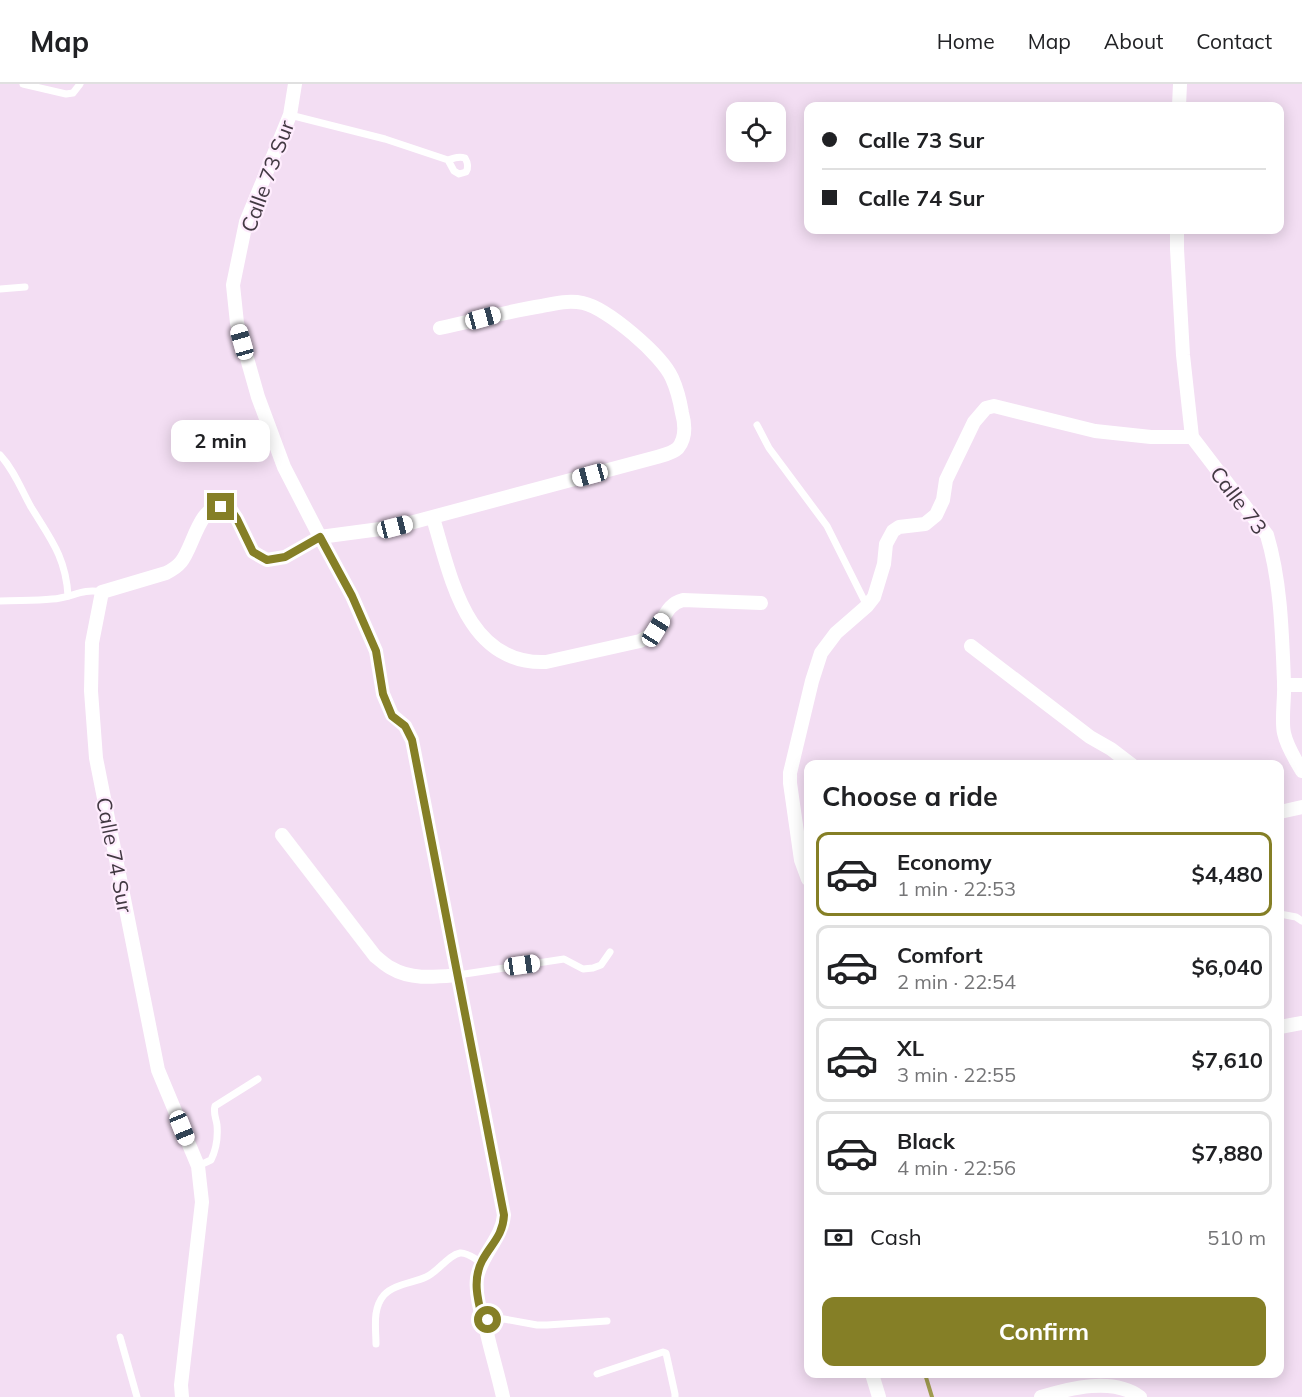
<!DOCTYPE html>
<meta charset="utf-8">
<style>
:root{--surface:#fff;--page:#f2f2f2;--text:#202124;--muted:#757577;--line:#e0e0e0;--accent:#857f26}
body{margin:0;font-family:Mulish,sans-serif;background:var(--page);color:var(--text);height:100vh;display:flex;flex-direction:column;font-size:22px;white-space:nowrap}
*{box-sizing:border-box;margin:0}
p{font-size:20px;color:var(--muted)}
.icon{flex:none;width:33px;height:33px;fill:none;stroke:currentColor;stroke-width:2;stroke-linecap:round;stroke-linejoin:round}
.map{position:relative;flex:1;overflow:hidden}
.panel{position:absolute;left:804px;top:676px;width:480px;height:618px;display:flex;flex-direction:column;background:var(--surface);border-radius:12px;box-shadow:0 3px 15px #0003}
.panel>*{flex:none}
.hud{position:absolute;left:804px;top:18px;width:480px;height:132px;border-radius:12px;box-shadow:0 3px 15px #0003;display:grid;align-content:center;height:132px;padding:0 18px;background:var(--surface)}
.tools{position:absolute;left:726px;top:18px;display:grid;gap:12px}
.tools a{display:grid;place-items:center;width:60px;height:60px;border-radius:12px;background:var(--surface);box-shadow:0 3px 15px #0003;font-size:30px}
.end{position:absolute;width:27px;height:27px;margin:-14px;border:8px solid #857f26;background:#fff;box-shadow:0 0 0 3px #fff}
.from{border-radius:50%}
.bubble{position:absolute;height:42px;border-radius:12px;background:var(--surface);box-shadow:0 3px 15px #0003;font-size:20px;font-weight:700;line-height:42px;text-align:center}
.car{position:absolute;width:18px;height:36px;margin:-18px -9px;border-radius:8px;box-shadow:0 0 4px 2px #0007;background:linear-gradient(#fff 24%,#345 0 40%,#fff 0 76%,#345 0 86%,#fff 0)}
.hud b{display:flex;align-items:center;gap:21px;height:57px;font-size:22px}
.hud b+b{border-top:2px solid var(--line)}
.hud i{width:15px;height:15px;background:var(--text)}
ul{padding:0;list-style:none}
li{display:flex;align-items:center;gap:18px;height:84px;margin:0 12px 9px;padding:0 6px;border:3px solid var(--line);border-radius:12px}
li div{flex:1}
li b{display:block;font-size:22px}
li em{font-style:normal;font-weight:700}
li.current{border-color:var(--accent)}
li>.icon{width:54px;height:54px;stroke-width:1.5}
h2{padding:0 18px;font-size:27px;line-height:72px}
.pay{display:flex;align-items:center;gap:15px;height:66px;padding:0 18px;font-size:22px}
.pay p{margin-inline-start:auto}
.button{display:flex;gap:12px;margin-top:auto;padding:12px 18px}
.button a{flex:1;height:69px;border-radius:12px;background:var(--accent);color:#fff;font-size:24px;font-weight:700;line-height:69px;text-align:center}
header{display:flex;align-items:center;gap:36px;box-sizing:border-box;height:84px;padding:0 30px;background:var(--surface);border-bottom:2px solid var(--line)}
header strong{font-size:28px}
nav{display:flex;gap:33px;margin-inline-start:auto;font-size:21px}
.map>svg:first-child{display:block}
</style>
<header>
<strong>Map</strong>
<nav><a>Home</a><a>Map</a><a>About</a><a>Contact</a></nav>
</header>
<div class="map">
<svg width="1302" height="1313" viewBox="0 0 1302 1313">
<rect width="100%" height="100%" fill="#f3def3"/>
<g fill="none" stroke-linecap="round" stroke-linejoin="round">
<path stroke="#a19c50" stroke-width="4" d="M925,1290L932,1313"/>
<g stroke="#fff" stroke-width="7">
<path d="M23,0L66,10L73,9L80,0"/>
<path d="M290,31L385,55L448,76L454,87L459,90L466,88C469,83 468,79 465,74C459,72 454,74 448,76"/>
<path d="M0,205L25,203"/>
<path d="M757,341L769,364L827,442L867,522"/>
<path d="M0,371C14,386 21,405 31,423C50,454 66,473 68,512"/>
<path d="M0,517C17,516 35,517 52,515C72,514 81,504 102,508"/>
<path d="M1280,830L1296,833L1302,837"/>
<path d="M458,891L564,875L583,885L593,884L601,881L610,868"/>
<path d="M198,1082L211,1076C216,1066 218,1053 217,1041C216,1034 213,1029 215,1022L258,995"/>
<path d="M483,1237L504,1235L537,1241H547L607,1237"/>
<path d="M120,1253L137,1313"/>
<path d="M376,1260C376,1244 372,1225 384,1211C394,1200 413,1199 426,1193C438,1188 448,1171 460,1169C467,1168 475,1175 481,1178"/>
<path d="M597,1290L663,1268L666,1269L675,1310V1313"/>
</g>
<g stroke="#fff" stroke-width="14">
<path d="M295,0L290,31L246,138L233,201L237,239L258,313L284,383L320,453L352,512L376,567L383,610L392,631L405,642L412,656L504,1131C502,1155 481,1170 477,1194C475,1211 481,1229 486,1245C491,1268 498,1290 503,1313"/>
<path d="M1179,22L1180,0"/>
<path d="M1177,146V165L1183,271L1192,353L1267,451C1281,498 1282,549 1284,598C1285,613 1281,636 1284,649C1287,663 1295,675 1302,687"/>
<path d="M433,434C451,493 466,581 546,578L640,557C646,554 652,551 656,545C665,534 667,520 683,516L761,519"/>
<path d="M971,562L1090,653L1111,665L1132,681"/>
<path d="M1284,601H1302"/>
<path d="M1280,728L1302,723"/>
<path d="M282,751L375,872C380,876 385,881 391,884C411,896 435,893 458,891"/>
<path d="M808,795L801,776L790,699V689L812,597L821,569L836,549L867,522L874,513L884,480L886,460L893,447L899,443L925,440L936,431L943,416L946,396L974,338L986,324L994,322L1095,347L1151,353H1192"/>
<path d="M1280,943L1302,939"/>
<path d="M872,1290L879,1313"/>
<path d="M182,1313L181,1301L202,1118L198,1082L158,986L96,674L91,607L92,559L102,508L166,489C172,486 177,483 181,478C193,464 199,421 222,423C225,424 228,425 231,426L237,435L253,468L267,476L285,473L320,453L395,443L657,373C664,371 673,369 678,364C686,354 685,340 682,329C680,317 677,305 672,294C662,271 607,224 583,219C569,216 556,219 542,222C508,227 474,237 440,244"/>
<path d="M1041,1313C1070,1304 1113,1293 1140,1313"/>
</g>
</g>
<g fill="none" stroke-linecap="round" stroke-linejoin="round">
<path stroke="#857f26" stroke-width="8" d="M221,423L231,426L237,435L253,468L267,476L285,473L320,453L352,512L376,567L383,610L392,632L405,642L412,656L504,1131C503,1152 491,1160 482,1177C472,1196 478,1217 483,1237L488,1236"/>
</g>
<g text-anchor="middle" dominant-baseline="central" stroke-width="4.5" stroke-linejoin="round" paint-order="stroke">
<g font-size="21" fill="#423942" stroke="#feecfd">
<text transform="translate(267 92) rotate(-70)">Calle 73 Sur</text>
<text transform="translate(1239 416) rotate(53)">Calle 73</text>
<text transform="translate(115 771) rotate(79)">Calle 74 Sur</text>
</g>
</g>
</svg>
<div class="tools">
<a><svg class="icon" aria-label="locate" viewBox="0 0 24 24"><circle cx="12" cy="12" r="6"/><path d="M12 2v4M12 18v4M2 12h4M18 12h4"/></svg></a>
</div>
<i class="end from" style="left:488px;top:1236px"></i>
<i class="end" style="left:221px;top:423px"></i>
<div class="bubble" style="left:171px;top:336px;width:99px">2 min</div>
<i class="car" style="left:483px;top:234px;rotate:75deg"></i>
<i class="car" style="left:242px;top:258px;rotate:344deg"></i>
<i class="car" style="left:590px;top:391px;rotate:255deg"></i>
<i class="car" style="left:395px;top:443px;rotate:76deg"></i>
<i class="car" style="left:656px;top:546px;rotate:32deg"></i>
<i class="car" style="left:522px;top:881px;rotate:82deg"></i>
<i class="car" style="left:182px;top:1044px;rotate:158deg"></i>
<div class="hud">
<b><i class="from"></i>Calle 73 Sur</b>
<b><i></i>Calle 74 Sur</b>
</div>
<section class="panel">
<h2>Choose a ride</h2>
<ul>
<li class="current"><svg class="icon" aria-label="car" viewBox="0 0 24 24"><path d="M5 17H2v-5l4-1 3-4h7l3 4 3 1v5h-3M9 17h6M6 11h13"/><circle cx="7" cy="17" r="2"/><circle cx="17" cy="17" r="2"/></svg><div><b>Economy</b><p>1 min · 22:53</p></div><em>$4,480</em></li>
<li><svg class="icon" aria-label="car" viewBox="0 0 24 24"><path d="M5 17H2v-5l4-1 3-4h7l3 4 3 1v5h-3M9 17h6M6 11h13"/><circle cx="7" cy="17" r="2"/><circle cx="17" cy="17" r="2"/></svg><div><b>Comfort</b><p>2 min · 22:54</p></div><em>$6,040</em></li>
<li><svg class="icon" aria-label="car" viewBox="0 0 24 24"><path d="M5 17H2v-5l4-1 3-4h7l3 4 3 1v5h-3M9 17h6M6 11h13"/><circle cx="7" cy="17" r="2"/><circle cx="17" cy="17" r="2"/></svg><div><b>XL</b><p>3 min · 22:55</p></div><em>$7,610</em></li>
<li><svg class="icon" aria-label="car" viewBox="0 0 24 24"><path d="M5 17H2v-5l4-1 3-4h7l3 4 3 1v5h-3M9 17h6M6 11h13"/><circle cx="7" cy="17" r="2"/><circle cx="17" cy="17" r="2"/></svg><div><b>Black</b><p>4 min · 22:56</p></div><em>$7,880</em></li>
</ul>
<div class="pay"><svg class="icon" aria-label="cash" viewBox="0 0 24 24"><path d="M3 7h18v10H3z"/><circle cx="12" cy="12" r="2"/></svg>Cash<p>510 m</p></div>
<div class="button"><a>Confirm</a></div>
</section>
</div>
